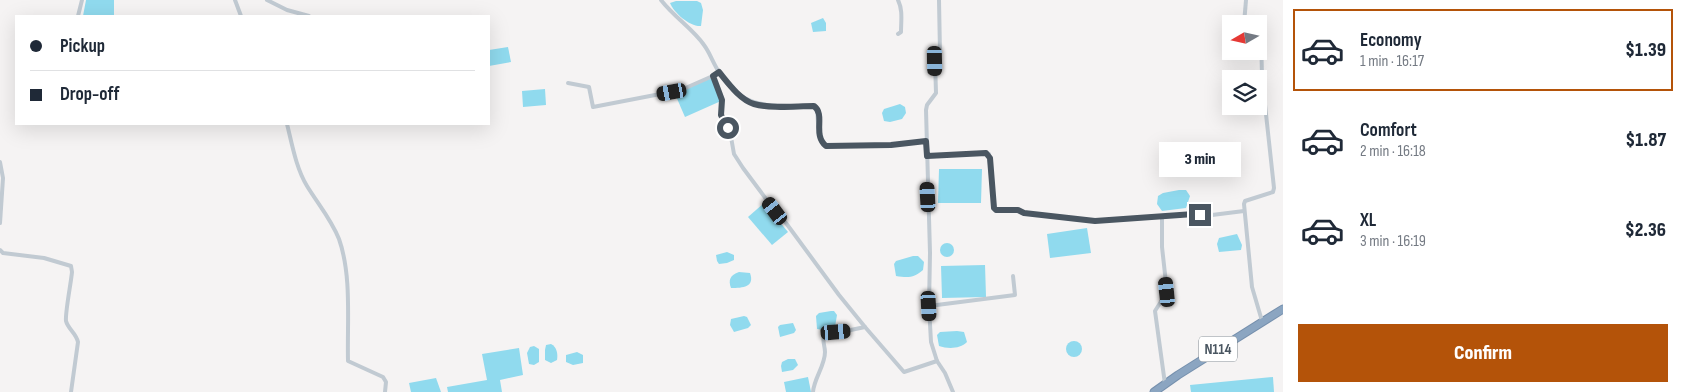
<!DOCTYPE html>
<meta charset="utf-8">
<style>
:root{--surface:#fff;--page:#f6f6f7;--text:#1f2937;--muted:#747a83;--line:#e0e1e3;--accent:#b45309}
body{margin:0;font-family:"Sofia Sans Condensed",sans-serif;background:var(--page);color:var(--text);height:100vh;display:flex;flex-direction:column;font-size:19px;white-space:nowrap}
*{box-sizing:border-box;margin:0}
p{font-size:16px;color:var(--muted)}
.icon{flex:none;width:28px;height:28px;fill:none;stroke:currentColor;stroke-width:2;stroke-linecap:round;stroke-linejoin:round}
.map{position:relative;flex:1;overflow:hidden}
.sheet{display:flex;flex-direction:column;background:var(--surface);width:400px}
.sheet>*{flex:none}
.hud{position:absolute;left:15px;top:15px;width:475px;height:110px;border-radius:0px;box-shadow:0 5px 20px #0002;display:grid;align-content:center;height:110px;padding:0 15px;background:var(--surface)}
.needle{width:32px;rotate:261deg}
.tools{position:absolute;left:1222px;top:15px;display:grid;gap:10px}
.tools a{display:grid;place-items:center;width:45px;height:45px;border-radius:0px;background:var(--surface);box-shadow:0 5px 20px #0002;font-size:25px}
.end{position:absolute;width:22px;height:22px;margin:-11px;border:6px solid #4a5661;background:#fff;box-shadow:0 0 0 2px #fff}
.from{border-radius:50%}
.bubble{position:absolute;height:35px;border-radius:0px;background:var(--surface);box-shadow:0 5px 20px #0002;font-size:16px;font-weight:800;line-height:35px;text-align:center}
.car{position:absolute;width:15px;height:30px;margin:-15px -8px;border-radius:6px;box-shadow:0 0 4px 1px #0007;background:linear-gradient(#222 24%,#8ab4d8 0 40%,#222 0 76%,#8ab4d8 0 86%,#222 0)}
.hud b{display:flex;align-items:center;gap:18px;height:48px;font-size:19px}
.hud b+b{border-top:1px solid var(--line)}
.hud i{width:12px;height:12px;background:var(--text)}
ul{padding:9px 0 0;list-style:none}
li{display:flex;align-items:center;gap:15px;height:82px;margin:0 10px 8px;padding:0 5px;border:2px solid transparent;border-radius:0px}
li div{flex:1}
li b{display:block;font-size:19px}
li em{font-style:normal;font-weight:800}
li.current{border-color:var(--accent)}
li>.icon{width:45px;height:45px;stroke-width:1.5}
.cta{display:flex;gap:10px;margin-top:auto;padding:10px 15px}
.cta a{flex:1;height:58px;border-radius:0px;background:var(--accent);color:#fff;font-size:20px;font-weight:800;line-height:58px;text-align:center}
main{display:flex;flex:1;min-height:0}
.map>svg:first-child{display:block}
</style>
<main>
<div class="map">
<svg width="1283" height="392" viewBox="0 0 1283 392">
<rect width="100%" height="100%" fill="#f5f3f3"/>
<g fill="#90daee">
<path d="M86,0H114V16H83Z"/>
<path d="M676,1H697L701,3L703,10L701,26C690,27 674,13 670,3Z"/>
<path d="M823,18L826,23V31L813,32L811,23Z"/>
<path d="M508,47L511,62L489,66V50Z"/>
<path d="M711,78L721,101L685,117L675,94Z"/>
<path d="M545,89L546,105L523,107L522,91Z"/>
<path d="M900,104L905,107L906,113L902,119L890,122L884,121L882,113L884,109Z"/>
<path d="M939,169H982L981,203H938Z"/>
<path d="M1179,190H1186L1190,196L1186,208L1162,211L1157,204L1158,196L1163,193Z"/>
<path d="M764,203L788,232L772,245L748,217Z"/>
<path d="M1087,228L1091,253L1050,258L1047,234Z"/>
<path d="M1237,234L1242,245L1241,250L1219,252L1217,244L1219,238Z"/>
<circle cx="947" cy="250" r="7"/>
<path d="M727,252L734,255V260L727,263L719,264L717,261L716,255Z"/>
<path d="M913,256H918L924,262L923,270C914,278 908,278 896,276L894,264L896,261Z"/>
<path d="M985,265L986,297L942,298L941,266Z"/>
<path d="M739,272L750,273C755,287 743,288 731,288C728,280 730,275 739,272Z"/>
<path d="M831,311H834L837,315L835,327L823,330L817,329L816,316L819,313Z"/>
<path d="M744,316L747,317L751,325L748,328L734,332L730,325L731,319Z"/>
<path d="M793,323L796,330L794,333L780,337L778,327L780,325Z"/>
<path d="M957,331L964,332L967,342C960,349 948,349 939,346L937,335L940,332Z"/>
<circle cx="1074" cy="349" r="8"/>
<path d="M551,344C557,347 558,354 557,360L551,363L545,360V350L546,345Z"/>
<path d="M534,346L539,349V362L534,365L529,364L527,353L530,347Z"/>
<path d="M519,348L523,375L500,380L502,392H448L447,387L487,380L482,354Z"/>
<path d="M577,352L583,355V363L573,365L566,362V355Z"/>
<path d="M788,359H795L798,365L793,370L782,372L781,366L782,362Z"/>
<path d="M808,377L811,392H786L784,382Z"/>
<path d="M1273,377L1274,392H1191L1190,385Z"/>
<path d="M436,378L441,392H411L409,383Z"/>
</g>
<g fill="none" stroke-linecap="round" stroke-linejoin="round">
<g stroke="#7690ad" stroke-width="9">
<path id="highway" d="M1154,392L1178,375L1283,309"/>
</g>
<g stroke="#c1cad2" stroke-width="4">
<path d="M235,0L241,16"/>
<path d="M267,0L287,10L309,16"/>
<path d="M661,0C674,17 693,29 704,45C710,53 713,63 719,72C744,112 772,105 814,106L817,109L819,137L826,146L891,145L926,141"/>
<path d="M939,0L940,53L935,61L936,93L927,105L926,110L930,253L929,306L931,342L937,361L945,373L953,392"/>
<path d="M78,16L82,0"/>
<path d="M1244,24L1246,0"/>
<path d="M1259,32L1261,34L1262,77L1274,188L1273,192L1245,201L1244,204L1252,287L1262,321"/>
<path d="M898,34L901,32C901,21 903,10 898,0"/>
<path d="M713,76L722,100L721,115L731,137L734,154L743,168L775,211L786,223L839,295L865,327"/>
<path d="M568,83L589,87L593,107L681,90L715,75"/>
<path d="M287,124C292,144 296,168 307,186C318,204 331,219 339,239C352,276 347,322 348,361L383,377L386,382L385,392"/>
<path d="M927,156L986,153L989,154L994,208L996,210H1018L1024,213L1095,221L1162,216"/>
<path d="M0,162L3,178L0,223"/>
<path d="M0,250L3,253L44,258L71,266L72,272C71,283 65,313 66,321C68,329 76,333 78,342L71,392"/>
<path d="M929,306L1015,295L1013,276"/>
<path d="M1165,384L1155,311L1167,292L1162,247V216L1194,214L1212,215L1244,211"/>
<path d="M813,392C814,378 825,366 825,352C825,345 821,339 825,333L846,331L865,327L904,372L937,361"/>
</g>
<use href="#highway" stroke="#8ba5c1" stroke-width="7"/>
</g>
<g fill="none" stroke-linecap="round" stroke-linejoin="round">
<path stroke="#4a5661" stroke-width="6" d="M728,128L721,115L722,100L713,76L719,72C728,83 740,100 754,104C773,109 795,106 814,106C826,115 812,134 826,146L891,145L926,141L927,156L986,153L990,158L994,208L996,210H1018L1024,213L1095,221L1194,214L1200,215"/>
</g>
<g text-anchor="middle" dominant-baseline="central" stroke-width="4.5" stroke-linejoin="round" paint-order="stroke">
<rect fill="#fff" stroke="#808990" stroke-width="1" x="1199" y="336.5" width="38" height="25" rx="4"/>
<g font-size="15" font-weight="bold" fill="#4a5661">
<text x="1218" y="349">N114</text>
</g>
</g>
</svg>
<div class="tools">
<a><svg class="needle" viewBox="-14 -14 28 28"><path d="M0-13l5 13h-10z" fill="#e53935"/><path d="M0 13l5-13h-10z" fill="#747a83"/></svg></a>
<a><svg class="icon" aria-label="layers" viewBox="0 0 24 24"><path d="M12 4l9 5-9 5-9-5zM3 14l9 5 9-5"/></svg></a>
</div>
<i class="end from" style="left:728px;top:128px"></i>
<i class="end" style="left:1200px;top:215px"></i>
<div class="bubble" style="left:1159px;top:142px;width:82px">3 min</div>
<i class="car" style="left:935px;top:61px;rotate:179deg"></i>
<i class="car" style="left:672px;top:92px;rotate:260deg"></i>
<i class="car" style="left:928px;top:197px;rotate:357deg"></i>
<i class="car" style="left:775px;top:211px;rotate:323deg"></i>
<i class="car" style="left:1167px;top:292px;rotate:354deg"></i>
<i class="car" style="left:929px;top:306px;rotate:177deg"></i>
<i class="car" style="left:836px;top:332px;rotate:85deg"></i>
<div class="hud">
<b><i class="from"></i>Pickup</b>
<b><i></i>Drop-off</b>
</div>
</div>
<section class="sheet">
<ul>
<li class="current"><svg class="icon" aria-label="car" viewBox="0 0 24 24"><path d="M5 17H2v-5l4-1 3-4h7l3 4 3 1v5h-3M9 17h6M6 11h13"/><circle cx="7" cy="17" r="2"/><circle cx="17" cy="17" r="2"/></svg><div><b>Economy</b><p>1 min · 16:17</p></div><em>$1.39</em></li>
<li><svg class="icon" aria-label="car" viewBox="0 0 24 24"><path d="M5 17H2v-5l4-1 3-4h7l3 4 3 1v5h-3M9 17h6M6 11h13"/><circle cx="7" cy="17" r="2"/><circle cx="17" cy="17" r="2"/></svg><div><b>Comfort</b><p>2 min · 16:18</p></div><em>$1.87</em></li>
<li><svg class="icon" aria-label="car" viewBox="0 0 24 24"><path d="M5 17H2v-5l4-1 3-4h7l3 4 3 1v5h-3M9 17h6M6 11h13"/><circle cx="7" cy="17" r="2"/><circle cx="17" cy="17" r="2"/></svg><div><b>XL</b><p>3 min · 16:19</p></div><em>$2.36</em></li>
</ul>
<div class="cta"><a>Confirm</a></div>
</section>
</main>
